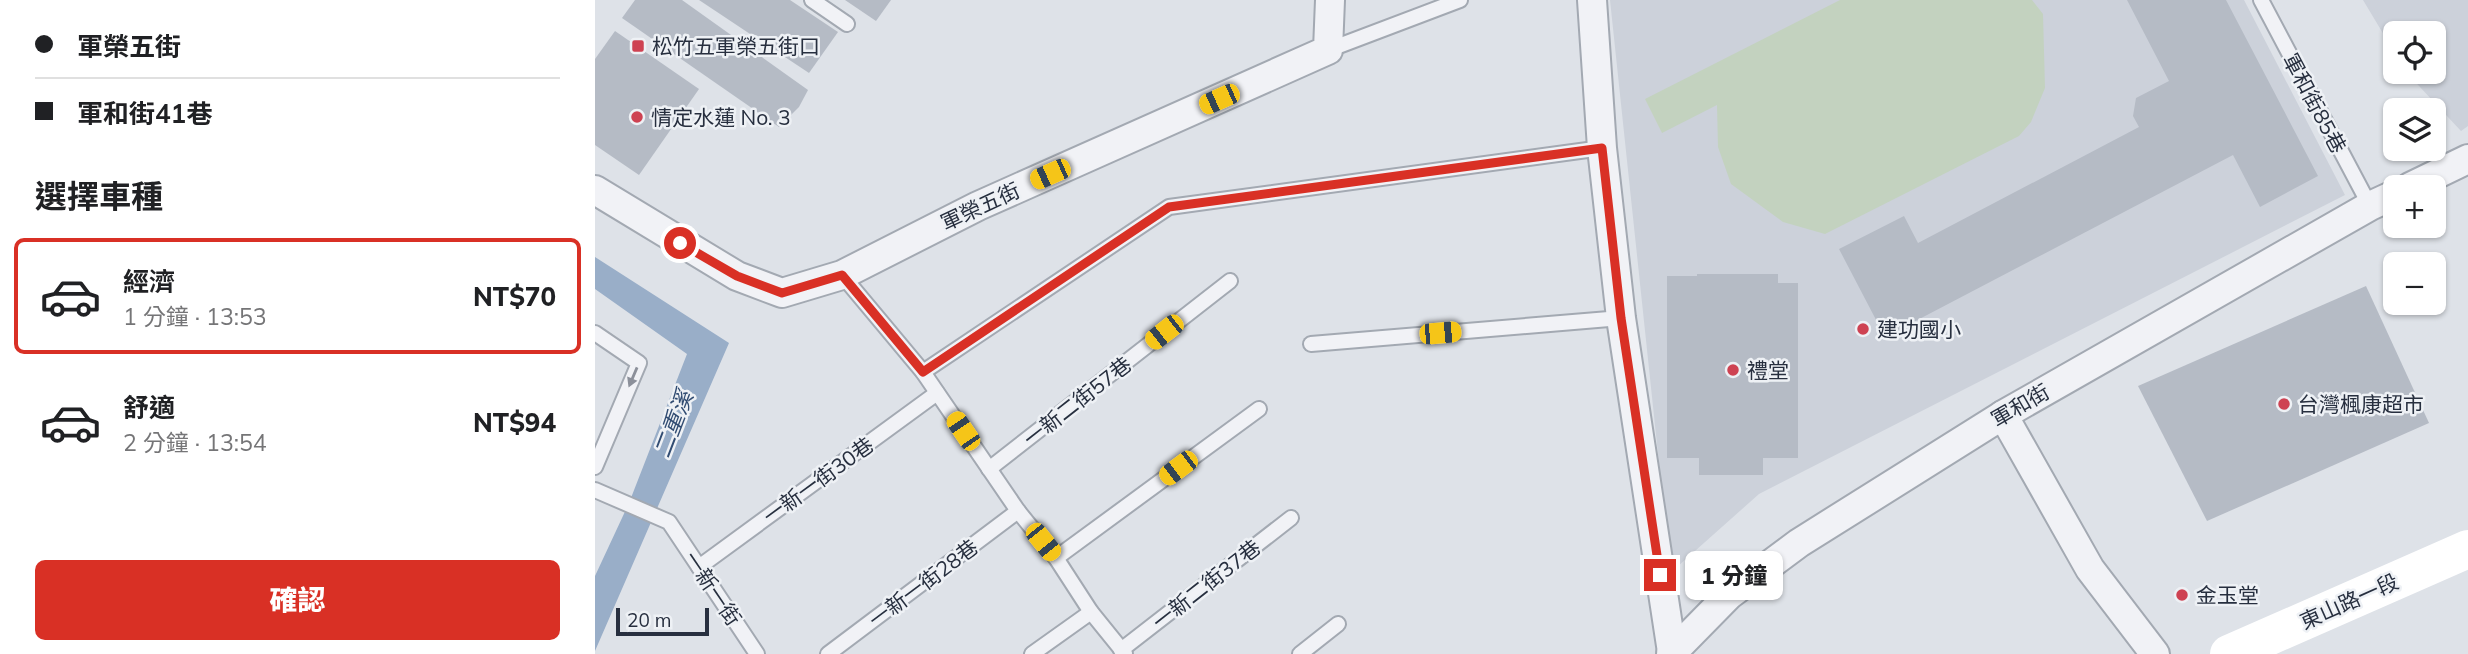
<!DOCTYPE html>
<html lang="zh-TW">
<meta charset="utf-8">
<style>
:root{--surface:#fff;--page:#f2f2f2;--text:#202124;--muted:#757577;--line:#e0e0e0;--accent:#d93025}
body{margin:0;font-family:Mulish,"Noto Sans TC",sans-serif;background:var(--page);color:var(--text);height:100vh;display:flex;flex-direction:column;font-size:26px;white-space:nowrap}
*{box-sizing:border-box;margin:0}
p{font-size:23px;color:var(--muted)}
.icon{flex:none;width:38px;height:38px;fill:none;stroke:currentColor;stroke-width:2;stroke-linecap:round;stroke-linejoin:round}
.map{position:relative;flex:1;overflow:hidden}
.panel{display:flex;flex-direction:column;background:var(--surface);width:595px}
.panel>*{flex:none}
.guide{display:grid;align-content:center;height:154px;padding:0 35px;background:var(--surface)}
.controls{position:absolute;left:1788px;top:21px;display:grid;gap:14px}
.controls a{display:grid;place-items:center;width:63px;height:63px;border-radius:10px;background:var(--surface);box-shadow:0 2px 5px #0004;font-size:35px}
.scale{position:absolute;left:21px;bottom:18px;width:93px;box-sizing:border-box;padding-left:7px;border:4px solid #272f3f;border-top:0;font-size:19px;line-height:24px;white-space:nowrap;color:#272f3f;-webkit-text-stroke:5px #eef1f5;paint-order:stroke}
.end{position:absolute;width:32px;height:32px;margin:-16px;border:9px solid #d93025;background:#fff;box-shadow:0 0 0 4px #fff}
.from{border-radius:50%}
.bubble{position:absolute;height:49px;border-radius:10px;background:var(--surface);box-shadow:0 2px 5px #0004;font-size:23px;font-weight:800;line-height:49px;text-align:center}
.car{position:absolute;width:21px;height:42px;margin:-21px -10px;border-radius:9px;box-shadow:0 0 5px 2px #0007;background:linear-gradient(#f5c518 24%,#345 0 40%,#f5c518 0 76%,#345 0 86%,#f5c518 0)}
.guide b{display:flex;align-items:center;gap:24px;height:66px;font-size:26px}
.guide b+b{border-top:2px solid var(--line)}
.guide i{width:18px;height:18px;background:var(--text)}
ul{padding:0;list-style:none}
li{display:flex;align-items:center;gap:21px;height:116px;margin:0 14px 10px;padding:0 21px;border:4px solid transparent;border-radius:10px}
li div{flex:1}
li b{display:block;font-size:26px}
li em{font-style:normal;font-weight:800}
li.selected{border-color:var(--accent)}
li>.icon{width:63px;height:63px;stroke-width:1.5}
h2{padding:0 35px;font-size:32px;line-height:84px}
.action{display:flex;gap:14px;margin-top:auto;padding:14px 35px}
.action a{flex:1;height:80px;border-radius:10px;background:var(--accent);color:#fff;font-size:28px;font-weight:800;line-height:80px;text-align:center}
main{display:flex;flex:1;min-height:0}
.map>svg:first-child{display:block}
</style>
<main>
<section class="panel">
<div class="guide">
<b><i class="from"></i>軍榮五街</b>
<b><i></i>軍和街41巷</b>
</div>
<h2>選擇車種</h2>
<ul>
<li class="selected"><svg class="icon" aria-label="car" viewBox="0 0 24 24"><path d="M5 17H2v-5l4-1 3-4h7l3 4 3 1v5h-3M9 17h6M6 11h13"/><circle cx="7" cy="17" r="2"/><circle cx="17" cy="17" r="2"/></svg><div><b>經濟</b><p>1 分鐘 · 13:53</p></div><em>NT$70</em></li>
<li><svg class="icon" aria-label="car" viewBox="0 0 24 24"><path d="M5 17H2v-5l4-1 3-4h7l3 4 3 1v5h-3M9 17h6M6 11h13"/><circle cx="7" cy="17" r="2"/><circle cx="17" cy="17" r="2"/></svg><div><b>舒適</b><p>2 分鐘 · 13:54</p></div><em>NT$94</em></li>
</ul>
<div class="action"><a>確認</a></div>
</section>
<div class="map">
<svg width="1873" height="654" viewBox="0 0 1873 654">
<rect width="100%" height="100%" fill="#dee2e8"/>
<g fill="#ccd1da">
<path d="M1015,0H1649L1750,195L1164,494L1073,575L1064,463Z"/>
<path d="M1768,0H1873V126L1866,131L1811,72H1839V33H1801V55Z"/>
</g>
<path fill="#c3d2bf" d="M1245,0H1437L1448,14L1450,88L1436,122L1424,136L1230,234L1188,222L1136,184L1123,147L1122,105L1067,133L1050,99Z"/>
<path fill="#99aec8" d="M0,257L134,343L0,651V576L34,503L92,354L0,289Z"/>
<g fill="#b5bbc5">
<path d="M40,0H87L213,90L204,107L184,127L27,18Z"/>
<path d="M104,0H195L243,32L214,73Z"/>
<path d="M250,0H296L281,21Z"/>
<path d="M1532,0H1631L1723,176L1665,207L1638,155L1290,337L1244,249L1309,216L1323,243L1544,127L1538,116L1541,98L1574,81Z"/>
<path d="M20,31L104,89L44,175L0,145V59Z"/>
<path d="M1102,274H1183V283H1203V458H1168V475H1104V458H1072V276H1102Z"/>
<path d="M1771,286L1834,423L1612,521L1543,386Z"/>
</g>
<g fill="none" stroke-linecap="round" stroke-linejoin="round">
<g stroke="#a3a9b2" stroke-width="18">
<g id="lane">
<path d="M217,0L252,24"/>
<path d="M1666,0L1775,206"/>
<path d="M733,50L865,0"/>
<path d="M247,275L328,372L423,511L461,558L496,612L530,654"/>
<path d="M0,333L44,363L0,467"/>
<path d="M716,344L1026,318"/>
<path d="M328,372L574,207L1007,148"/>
<path d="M394,469L635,281"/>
<path d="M0,490L74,522L162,654"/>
<path d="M461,558L664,409"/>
<path d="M104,567L342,393"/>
<path d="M526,650L696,518"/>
<path d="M233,654L423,511"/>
<path d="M437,654L496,612"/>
<path d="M705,654L743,624"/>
</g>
</g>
<g stroke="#a3a9b2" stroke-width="32">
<g id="street">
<path d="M997,0L1007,148L1026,318L1077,652"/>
<path d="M1815,187L1873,159"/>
<path d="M0,190L142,276L187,293L247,275L383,206L733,50L735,0"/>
<path d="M1408,415L1495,569L1560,654"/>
<path d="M1076,654L1134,595L1204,543L1408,415L1775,206L1801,194"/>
</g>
</g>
<use href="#lane" stroke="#f1f2f6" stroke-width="14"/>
<use href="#street" stroke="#f1f2f6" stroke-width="28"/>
<path stroke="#fff" stroke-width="38" d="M1634,654L1873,549"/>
</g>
<defs><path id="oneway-solid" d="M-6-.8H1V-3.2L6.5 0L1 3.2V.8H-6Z" transform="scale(1.75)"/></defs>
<use fill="#8c909a" href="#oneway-solid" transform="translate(38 377) rotate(113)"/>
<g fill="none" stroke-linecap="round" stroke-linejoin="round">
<path stroke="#d93025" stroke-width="9" d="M85,243L142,276L187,293L247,275L328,372L574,207L1007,148L1026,318L1065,575"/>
</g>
<g fill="#ce4252" stroke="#eef1f5" stroke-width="2.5">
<rect x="36" y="39" width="14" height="14" rx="3.5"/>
<circle cx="42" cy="117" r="7"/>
<circle cx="1268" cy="329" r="7"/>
<circle cx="1138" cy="370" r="7"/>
<circle cx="1689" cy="404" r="7"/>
<circle cx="1587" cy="595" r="7"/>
</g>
<g text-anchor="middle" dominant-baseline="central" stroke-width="5" stroke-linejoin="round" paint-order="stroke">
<g font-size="21" fill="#272f3f" stroke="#eef1f5" text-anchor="start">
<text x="57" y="46">松竹五軍榮五街口</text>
<text x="56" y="117">情定水蓮 No. 3</text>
<text x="1282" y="329">建功國小</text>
<text x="1152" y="370">禮堂</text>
<text x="1703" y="404">台灣楓康超市</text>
<text x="1601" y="595">金玉堂</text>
</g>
<g font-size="21" fill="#272f3f" stroke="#eef1f5">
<text transform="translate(1720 103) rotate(62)">軍和街85巷</text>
<text transform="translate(385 206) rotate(-25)">軍榮五街</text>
<text transform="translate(482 401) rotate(-38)">一新二街57巷</text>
<text transform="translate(1425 405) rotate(-30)">軍和街</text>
<text transform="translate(223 480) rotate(-36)">一新一街30巷</text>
<text transform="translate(328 583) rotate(-37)">一新一街28巷</text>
<text transform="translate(611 584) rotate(-38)">一新二街37巷</text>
<text transform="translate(118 588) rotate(56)">一新一街</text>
<text transform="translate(1754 601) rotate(-24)">東山路一段</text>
</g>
<g font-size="23" font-style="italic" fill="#314c72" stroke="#eef1f5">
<text transform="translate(78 424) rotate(-69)">二重溪</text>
</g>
</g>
</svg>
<div class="controls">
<a><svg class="icon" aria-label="locate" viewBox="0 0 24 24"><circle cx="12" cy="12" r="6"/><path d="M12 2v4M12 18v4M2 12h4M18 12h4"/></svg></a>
<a><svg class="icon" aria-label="layers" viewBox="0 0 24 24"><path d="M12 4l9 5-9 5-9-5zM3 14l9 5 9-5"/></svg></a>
<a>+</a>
<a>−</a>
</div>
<div class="scale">20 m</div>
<i class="end from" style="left:85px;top:243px"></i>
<i class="end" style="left:1065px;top:575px"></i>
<div class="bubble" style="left:1090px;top:551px;width:98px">1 分鐘</div>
<i class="car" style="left:624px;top:99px;rotate:246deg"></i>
<i class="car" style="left:455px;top:174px;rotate:246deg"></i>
<i class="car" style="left:569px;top:332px;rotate:232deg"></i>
<i class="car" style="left:845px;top:333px;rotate:85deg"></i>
<i class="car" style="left:368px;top:431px;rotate:326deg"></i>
<i class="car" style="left:583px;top:468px;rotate:233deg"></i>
<i class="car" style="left:448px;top:542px;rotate:141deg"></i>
</div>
</main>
